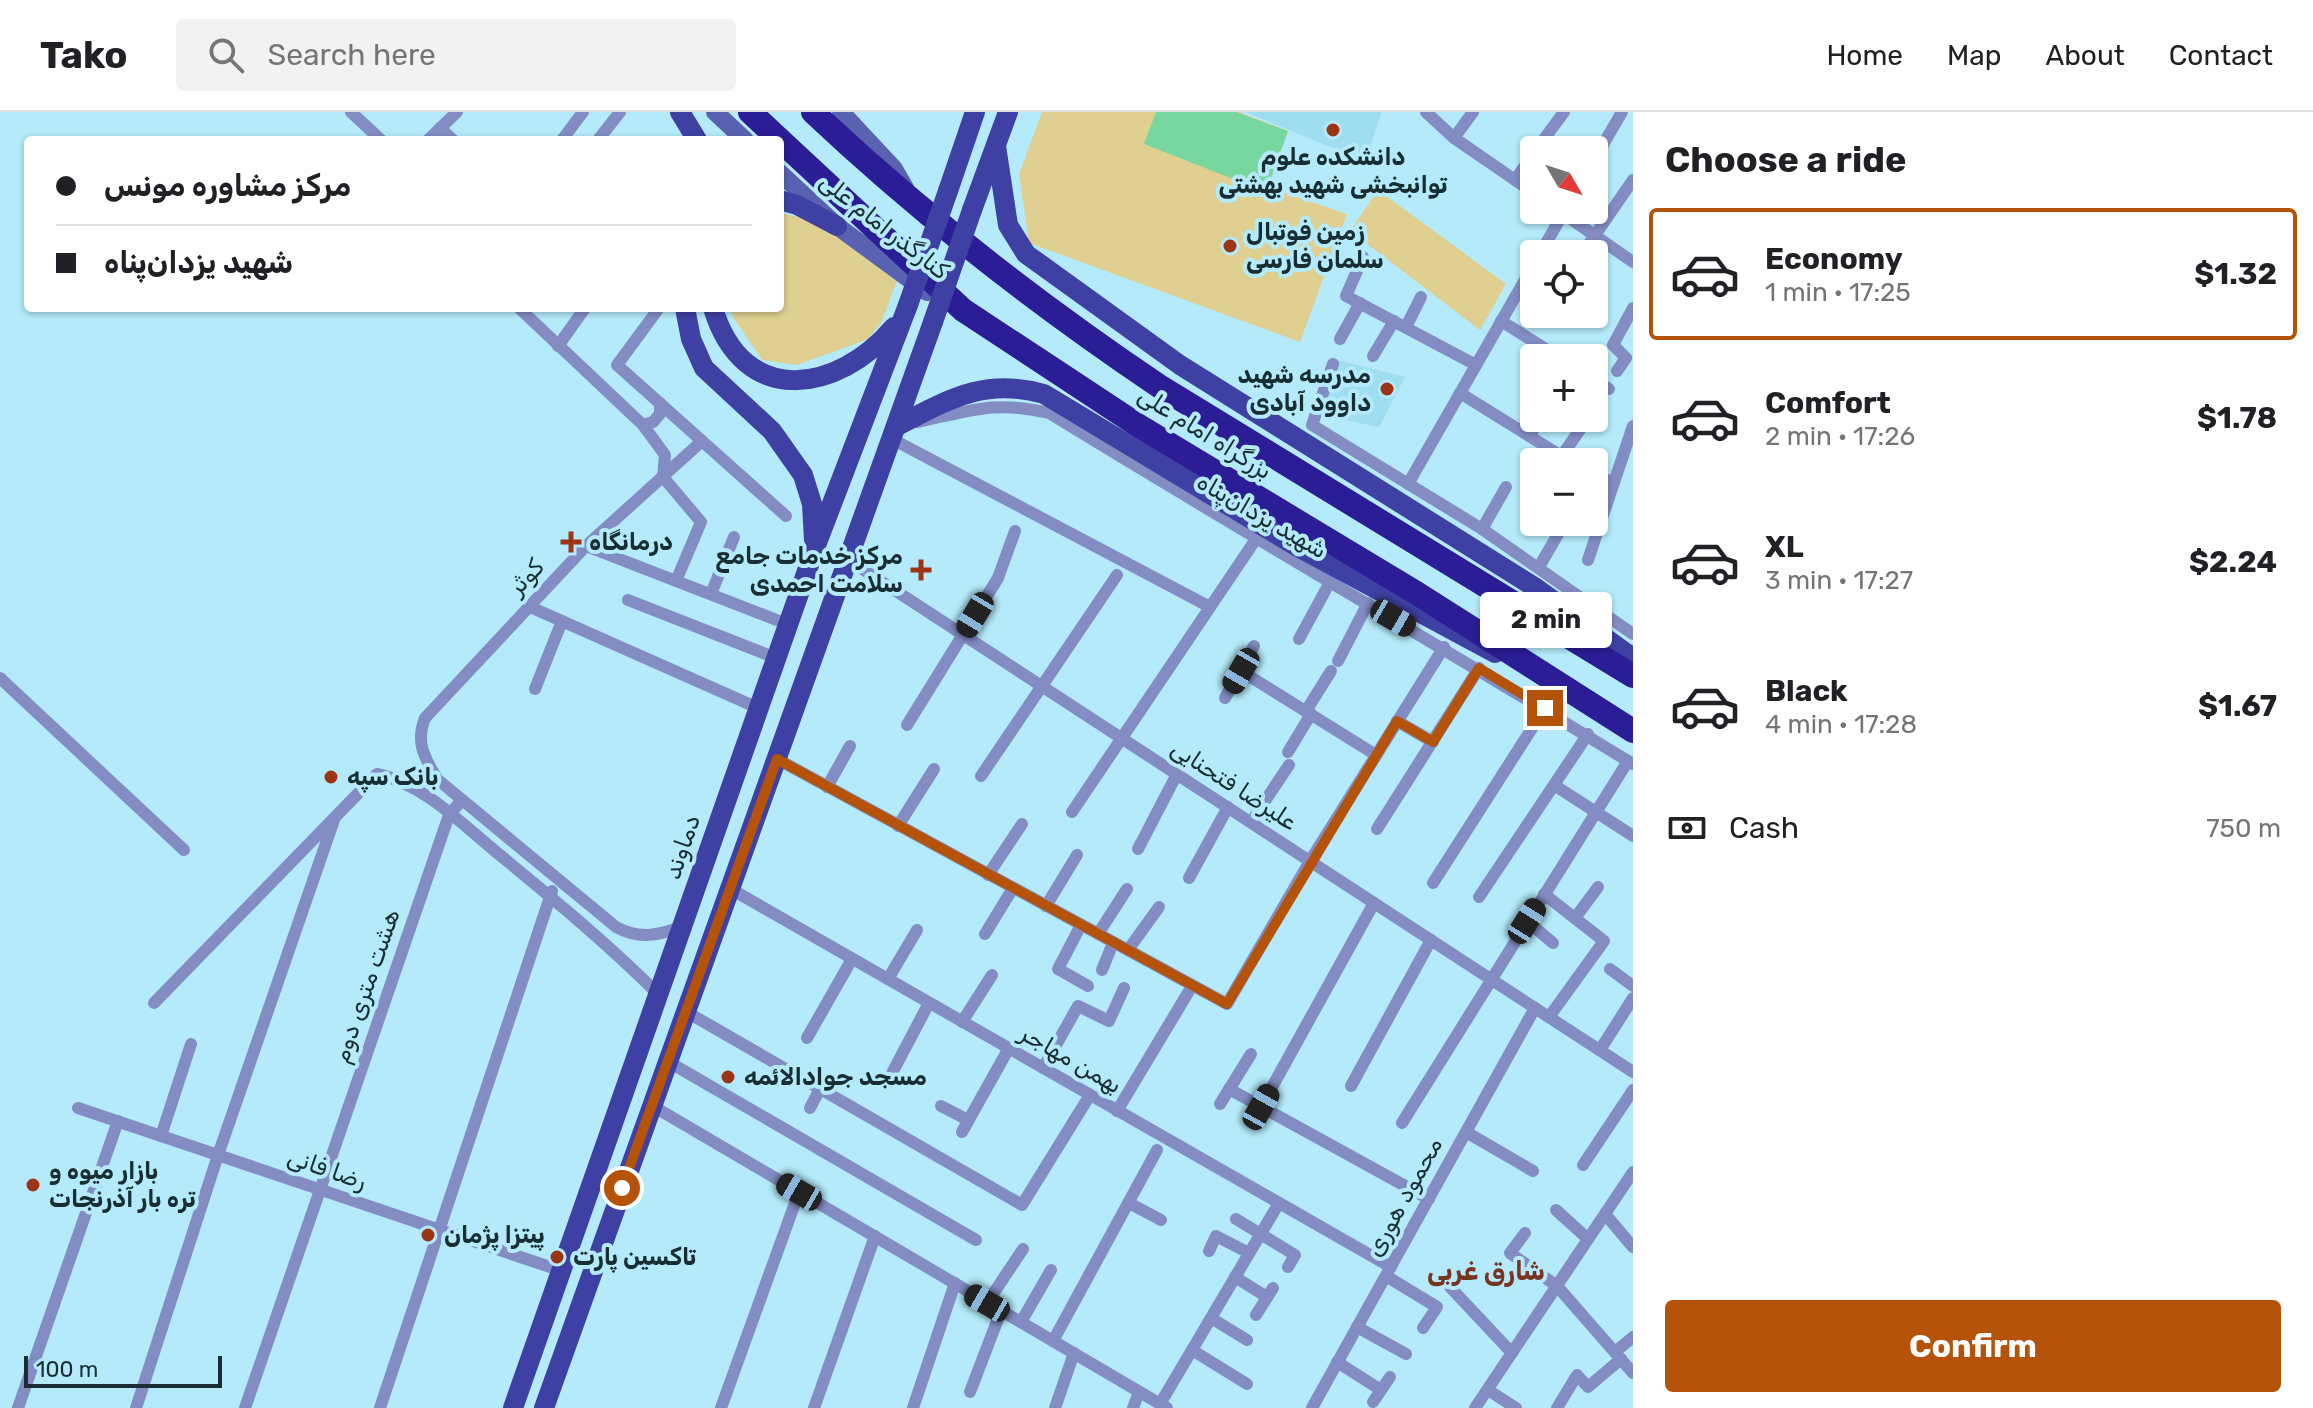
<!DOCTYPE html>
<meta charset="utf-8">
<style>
:root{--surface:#fff;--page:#f2f2f2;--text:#202124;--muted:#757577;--line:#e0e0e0;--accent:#b45309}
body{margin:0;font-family:Rubik,Vazirmatn,sans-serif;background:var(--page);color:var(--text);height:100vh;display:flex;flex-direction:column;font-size:30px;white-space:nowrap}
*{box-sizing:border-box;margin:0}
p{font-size:26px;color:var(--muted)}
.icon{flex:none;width:44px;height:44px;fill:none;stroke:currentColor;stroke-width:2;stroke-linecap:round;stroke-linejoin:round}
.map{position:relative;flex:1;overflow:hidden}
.details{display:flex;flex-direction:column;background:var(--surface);width:680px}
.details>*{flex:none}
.banner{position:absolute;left:24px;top:24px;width:760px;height:176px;border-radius:8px;box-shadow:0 2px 6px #0004;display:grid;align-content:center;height:176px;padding:0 32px;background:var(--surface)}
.needle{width:52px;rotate:129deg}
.controls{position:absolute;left:1520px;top:24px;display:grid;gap:16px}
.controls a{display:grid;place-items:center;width:88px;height:88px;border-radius:8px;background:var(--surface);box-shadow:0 2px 6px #0004;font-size:40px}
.scale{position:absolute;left:24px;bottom:20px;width:198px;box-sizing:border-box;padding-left:8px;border:4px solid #182e34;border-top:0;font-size:22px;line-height:28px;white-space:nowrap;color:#182e34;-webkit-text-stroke:6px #b4eaf9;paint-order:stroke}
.end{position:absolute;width:36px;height:36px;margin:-18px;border:10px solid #b45309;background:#fff;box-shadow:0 0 0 4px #fff}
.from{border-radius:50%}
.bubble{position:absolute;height:56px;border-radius:8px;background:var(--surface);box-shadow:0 2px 6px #0004;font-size:26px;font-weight:700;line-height:56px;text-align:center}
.car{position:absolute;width:24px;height:48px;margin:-24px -12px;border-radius:10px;box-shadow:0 0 6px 2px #0007;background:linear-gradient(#222 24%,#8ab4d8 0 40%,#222 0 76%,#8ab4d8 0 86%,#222 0)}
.banner b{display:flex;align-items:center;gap:28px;height:76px;font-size:30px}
.banner b+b{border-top:2px solid var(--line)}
.banner i{width:20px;height:20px;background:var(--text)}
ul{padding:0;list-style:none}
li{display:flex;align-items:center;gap:24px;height:132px;margin:0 16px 12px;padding:0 16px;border:4px solid transparent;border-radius:8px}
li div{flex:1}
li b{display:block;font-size:30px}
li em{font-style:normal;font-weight:700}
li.active{border-color:var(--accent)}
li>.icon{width:72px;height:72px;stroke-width:1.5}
h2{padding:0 32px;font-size:36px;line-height:96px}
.pay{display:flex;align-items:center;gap:20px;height:88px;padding:0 32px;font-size:30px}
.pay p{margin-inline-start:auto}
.button{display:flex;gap:16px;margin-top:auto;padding:16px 32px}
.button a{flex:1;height:92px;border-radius:8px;background:var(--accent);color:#fff;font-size:32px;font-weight:700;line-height:92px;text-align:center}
header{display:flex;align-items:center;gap:48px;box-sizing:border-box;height:112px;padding:0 40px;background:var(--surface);border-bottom:2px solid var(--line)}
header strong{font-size:38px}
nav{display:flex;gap:44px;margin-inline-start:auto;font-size:28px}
.search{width:560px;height:72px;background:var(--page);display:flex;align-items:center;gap:20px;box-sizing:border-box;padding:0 28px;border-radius:8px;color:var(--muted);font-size:30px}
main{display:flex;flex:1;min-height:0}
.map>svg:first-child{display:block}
</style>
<header>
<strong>Tako</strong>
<div class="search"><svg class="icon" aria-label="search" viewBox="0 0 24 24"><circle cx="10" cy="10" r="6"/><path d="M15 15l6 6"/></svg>Search here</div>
<nav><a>Home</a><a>Map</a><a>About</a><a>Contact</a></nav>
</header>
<main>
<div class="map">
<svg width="1633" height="1296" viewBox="0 0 1633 1296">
<rect width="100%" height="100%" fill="#b4eaf9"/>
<g fill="#9fdef0">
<path d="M1245,0H1382L1365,49Z"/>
<path d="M1338,248L1405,265L1379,315L1321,303Z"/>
</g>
<g fill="#dfd091">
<path d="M1042,0H1239L1288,19L1268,75L1347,102L1300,230L1029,131L1019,62Z"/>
<path d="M1378,78L1506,172L1480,218L1350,119Z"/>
<path d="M780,101L820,110L898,166L881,211L868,227L797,253L762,248L733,205L731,196H780Z"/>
</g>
<path fill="#77d79f" d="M1156,0H1236L1288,19L1266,80L1144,32Z"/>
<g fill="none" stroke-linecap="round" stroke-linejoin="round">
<g stroke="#838dc3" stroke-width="12">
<path d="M351,0L381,28"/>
<path d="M1426,0L1454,26L1534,81"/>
<path d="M440,16L453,28"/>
<path d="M1454,26L1473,0"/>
<path d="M428,28L457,0"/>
<path d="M562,28L583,0"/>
<path d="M598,28L620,0"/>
<path d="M1536,38L1564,0"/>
<path d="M1594,48L1622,0"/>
<path d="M1515,68L1534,41"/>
<path d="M1558,98L1633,150"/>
<path d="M1540,142L1565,98"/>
<path d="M1582,142L1633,68"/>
<path d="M1363,145L1346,184L1476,253"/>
<path d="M519,196L643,313L665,343L663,365"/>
<path d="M659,196L617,253L786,404"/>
<path d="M1501,209L1560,246"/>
<path d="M1406,215L1421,185"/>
<path d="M1340,227L1360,191"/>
<path d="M558,234L585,196"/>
<path d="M1373,244L1394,209"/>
<path d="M1333,252L1312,313L1482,417L1633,522"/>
<path d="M1617,259L1626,246L1613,233L1633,196"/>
<path d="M1594,267L1609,277"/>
<path d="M1460,281L1571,350"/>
<path d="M917,310C971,299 993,288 1049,301C1243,420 1439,533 1633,652"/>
<path d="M643,313L653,310L660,302V291"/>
<path d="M1529,324L1541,306"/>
<path d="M892,327L1210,495"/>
<path d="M1561,345L1588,306"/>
<path d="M1594,362L1613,371"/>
<path d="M663,365L701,410L676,469"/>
<path d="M1534,366L1526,379L1534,383"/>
<path d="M1408,372L1534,152"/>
<path d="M1482,417L1506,375"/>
<path d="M586,434L787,512"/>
<path d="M1588,448L1633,314"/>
<path d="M850,449L1633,960"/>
<path d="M1539,455L1565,410"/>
<path d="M711,482L734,425"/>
<path d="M628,488L776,546"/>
<path d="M528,494L758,596"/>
<path d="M1299,527L1330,470"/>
<path d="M1338,549L1368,491"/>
<path d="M1241,559L1376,643"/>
<path d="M0,566L184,738"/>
<path d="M535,577L562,509"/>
<path d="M1225,586L1254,534"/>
<path d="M1306,599L1331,559"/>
<path d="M1397,609L1433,630"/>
<path d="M907,613L998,466L1015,419"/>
<path d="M1288,640L1311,602"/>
<path d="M777,647L1227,892L1310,749L1444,535"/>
<path d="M981,664L1117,463"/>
<path d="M1554,673L1633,724"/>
<path d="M827,675L850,634"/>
<path d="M1072,700L1256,427"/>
<path d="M1251,710L1289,653"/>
<path d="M898,714L934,657"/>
<path d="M1377,717L1479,556"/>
<path d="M1138,737L1177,662"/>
<path d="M988,763L1022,712"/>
<path d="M1189,766L1228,695"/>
<path d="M1433,771L1545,596"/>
<path d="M729,776L1391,1155"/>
<path d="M1544,782L1604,829L1549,905"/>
<path d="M1479,785L1588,622"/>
<path d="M1046,794L1077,743"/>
<path d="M1575,806L1598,775"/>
<path d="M1527,809L1553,831"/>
<path d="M1081,813L1058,857L1088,874"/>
<path d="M682,815C658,823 640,828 616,815L437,667C425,646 415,631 425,606L586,434L702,329"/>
<path d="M985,822L1013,776"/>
<path d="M1098,822L1127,777"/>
<path d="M1128,838L1159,795"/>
<path d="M1610,857L1633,874"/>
<path d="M1102,858L1113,831"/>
<path d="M888,867L917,818"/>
<path d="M154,891L377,662C422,671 461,711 495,739C551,785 607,831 658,882"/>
<path d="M685,899L1022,1093L1090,983"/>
<path d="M962,910L992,863"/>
<path d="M807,926L852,847"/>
<path d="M1600,938L1633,886"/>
<path d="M667,949L976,1128"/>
<path d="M1043,956L1078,894L1109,909L1124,876"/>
<path d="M891,963L929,891"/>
<path d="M1351,974L1431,828"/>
<path d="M1229,977L1429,1087"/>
<path d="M1220,992L1251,942"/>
<path d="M651,993L1167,1296"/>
<path d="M941,994L968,1008"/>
<path d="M1261,995L1374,791"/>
<path d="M78,996L562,1159"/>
<path d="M810,996L820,977"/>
<path d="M1117,999L1192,874"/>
<path d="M1402,1011L1628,649"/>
<path d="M962,1020L1009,936"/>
<path d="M1466,1020L1533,1059"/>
<path d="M161,1024L191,932"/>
<path d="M1583,1053L1633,978"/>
<path d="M1129,1091L1161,1108"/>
<path d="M1556,1098L1588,1127"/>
<path d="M1605,1102L1633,1135"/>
<path d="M1236,1107L1295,1143L1288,1155"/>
<path d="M1525,1121L1510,1141L1557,1174L1633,1261"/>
<path d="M1209,1139L1216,1124L1249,1141"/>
<path d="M1386,1164L1437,1195L1423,1216"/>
<path d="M1235,1165L1267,1185"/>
<path d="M1450,1175L1512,1241"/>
<path d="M987,1191L1023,1137"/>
<path d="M1256,1203L1273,1176"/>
<path d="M1211,1206L1247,1228"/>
<path d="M1021,1210L1051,1158"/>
<path d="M1357,1215L1406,1242"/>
<path d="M1053,1229L1157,1038"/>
<path d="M1192,1238L1247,1272"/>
<path d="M1615,1240L1633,1225"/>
<path d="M1337,1250L1381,1278"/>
<path d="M1488,1278L1516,1296"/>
<path d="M970,1280L1001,1199"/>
<path d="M1373,1290L1390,1265"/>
<path d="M1160,1292L1279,1091"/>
<path d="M18,1296L118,1009"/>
<path d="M136,1296L218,1043L334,708"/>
<path d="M245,1296L449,703L461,689"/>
<path d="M380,1296L552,779"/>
<path d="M721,1296L799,1080"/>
<path d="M814,1296L875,1124"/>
<path d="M913,1296L955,1171"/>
<path d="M1055,1296L1074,1241"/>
<path d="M1133,1296L1139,1280"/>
<path d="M1312,1296L1535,896"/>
<path d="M1475,1296L1633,1060"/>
<path d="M1557,1296L1577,1263L1588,1275L1621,1247"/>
</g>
<g stroke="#5962b1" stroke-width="18">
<path d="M715,0L745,28"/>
<path d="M841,0L894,57L905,76"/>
<path d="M780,61L837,114L927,180"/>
</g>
<g stroke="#3e41a3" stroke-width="20">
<path d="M680,0L697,28"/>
<path d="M996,34L1008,113L1026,142L1180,253L1536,476L1633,546"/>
<path d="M948,79L975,0"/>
<path d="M780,88L797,93L837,114"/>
<path d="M972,98L1008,0"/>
<path d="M685,196L691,227L704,256L772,319L803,363L812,392L814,428"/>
<path d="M713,196C743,296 837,282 894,215"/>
<path d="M897,314C948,288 984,265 1044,282L1296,434L1495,541"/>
<path d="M513,1296L815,436L908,193"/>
<path d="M544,1296L933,210"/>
</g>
<g stroke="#2b1d95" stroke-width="24">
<path d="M750,0L780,28"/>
<path d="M813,0C921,102 1036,191 1159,274L1633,564"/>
<path d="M780,28L963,198L1139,314L1418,482L1633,619"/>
</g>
<g stroke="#3e41a3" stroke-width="20">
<path d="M908,193L948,79"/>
<path d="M933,210L972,98"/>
</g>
</g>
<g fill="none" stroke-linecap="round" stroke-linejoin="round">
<path stroke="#b45309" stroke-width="10" d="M622,1076L777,647L1227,892L1397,609L1433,630L1479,556L1545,596"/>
</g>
<g fill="#9c3416" stroke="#b4eaf9" stroke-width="3">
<circle cx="1333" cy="18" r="8"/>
<circle cx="1230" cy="134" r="8"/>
<circle cx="1387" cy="277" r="8"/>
<path d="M567 418h8v8h8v8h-8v8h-8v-8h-8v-8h8z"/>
<path d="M917 446h8v8h8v8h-8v8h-8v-8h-8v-8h8z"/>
<circle cx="331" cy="665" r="8"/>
<circle cx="728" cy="965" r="8"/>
<circle cx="33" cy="1073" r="8"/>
<circle cx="428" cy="1123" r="8"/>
<circle cx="557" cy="1145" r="8"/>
</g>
<g text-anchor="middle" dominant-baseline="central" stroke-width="8" stroke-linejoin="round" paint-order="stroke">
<g font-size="24" font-weight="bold" fill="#182e34" stroke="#b4eaf9" text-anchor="start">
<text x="1333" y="45" text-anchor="middle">دانشکده علوم<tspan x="1333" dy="28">توانبخشی شهید بهشتی</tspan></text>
<text x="1246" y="120">زمین فوتبال<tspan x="1246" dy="28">سلمان فارسی</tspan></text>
<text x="1371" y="263" text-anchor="end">مدرسه شهید<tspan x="1371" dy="28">داوود آبادی</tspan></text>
<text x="589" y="430">درمانگاه</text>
<text x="903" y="444" text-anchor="end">مرکز خدمات جامع<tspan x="903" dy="28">سلامت احمدی</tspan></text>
<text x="347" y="665">بانک سپه</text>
<text x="744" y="965">مسجد جوادالائمه</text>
<text x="49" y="1059">بازار میوه و<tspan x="49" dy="28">تره بار آذرنجات</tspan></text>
<text x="444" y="1123">پیتزا پژمان</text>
<text x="573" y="1145">تاکسین پارت</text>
</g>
<g font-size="24" fill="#182e34" stroke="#b4eaf9">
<text transform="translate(884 114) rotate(38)">کنارگذر امام علی</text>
<text transform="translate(1205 321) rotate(32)">بزرگراه امام علی</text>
<text transform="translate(1262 404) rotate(30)">شهید یزدان‌پناه</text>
<text transform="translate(526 465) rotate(-46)">کوثر</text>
<text transform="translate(1234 673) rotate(33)">علیرضا فتحنایی</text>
<text transform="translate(682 735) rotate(-71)">دماوند</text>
<text transform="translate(366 874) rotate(-71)">هشت متری دوم</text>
<text transform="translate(1071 947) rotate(30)">بهمن مهاجر</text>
<text transform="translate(327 1057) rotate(19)">رضا فانی</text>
<text transform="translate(1404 1085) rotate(-61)">محمود هوری</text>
</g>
<g font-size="26" font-weight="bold" fill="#783421" stroke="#b4eaf9">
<text x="1486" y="1159">شارق غربی</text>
</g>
</g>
</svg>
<div class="controls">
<a><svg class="needle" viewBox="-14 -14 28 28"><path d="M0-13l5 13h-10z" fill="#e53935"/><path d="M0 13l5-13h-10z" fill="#757577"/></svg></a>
<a><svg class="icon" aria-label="locate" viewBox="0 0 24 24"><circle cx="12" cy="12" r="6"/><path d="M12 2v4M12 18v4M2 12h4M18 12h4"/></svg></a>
<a>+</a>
<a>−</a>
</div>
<div class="scale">100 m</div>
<i class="end from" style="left:622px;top:1076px"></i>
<i class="end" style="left:1545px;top:596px"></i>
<div class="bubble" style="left:1480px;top:480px;width:132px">2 min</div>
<i class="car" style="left:975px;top:503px;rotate:211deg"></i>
<i class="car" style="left:1393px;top:506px;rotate:120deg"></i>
<i class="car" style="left:1241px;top:559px;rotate:210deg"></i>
<i class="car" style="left:1527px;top:809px;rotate:32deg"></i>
<i class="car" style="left:1261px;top:995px;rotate:29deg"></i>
<i class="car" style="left:799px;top:1080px;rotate:300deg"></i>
<i class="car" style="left:987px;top:1191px;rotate:300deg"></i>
<div class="banner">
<b><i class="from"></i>مرکز مشاوره مونس</b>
<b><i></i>شهید یزدان‌پناه</b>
</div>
</div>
<section class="details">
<h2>Choose a ride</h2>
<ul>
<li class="active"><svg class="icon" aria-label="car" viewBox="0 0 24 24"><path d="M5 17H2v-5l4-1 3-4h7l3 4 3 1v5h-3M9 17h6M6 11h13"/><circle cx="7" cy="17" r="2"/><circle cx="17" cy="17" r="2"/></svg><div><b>Economy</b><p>1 min · 17:25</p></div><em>$1.32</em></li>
<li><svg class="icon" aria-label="car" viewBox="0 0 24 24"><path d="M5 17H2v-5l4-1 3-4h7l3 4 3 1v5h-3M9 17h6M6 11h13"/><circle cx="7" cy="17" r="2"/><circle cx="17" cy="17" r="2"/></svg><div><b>Comfort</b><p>2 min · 17:26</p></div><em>$1.78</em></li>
<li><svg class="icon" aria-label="car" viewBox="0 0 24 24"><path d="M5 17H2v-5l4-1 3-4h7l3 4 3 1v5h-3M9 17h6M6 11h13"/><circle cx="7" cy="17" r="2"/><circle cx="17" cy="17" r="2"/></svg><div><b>XL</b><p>3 min · 17:27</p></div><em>$2.24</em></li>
<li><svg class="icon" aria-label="car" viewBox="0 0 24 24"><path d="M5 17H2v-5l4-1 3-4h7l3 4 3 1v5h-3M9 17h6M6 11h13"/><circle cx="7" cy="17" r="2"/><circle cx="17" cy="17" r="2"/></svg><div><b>Black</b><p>4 min · 17:28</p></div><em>$1.67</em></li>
</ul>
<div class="pay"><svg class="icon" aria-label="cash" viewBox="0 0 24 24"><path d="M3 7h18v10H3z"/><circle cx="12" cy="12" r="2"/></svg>Cash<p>750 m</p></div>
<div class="button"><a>Confirm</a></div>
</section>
</main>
